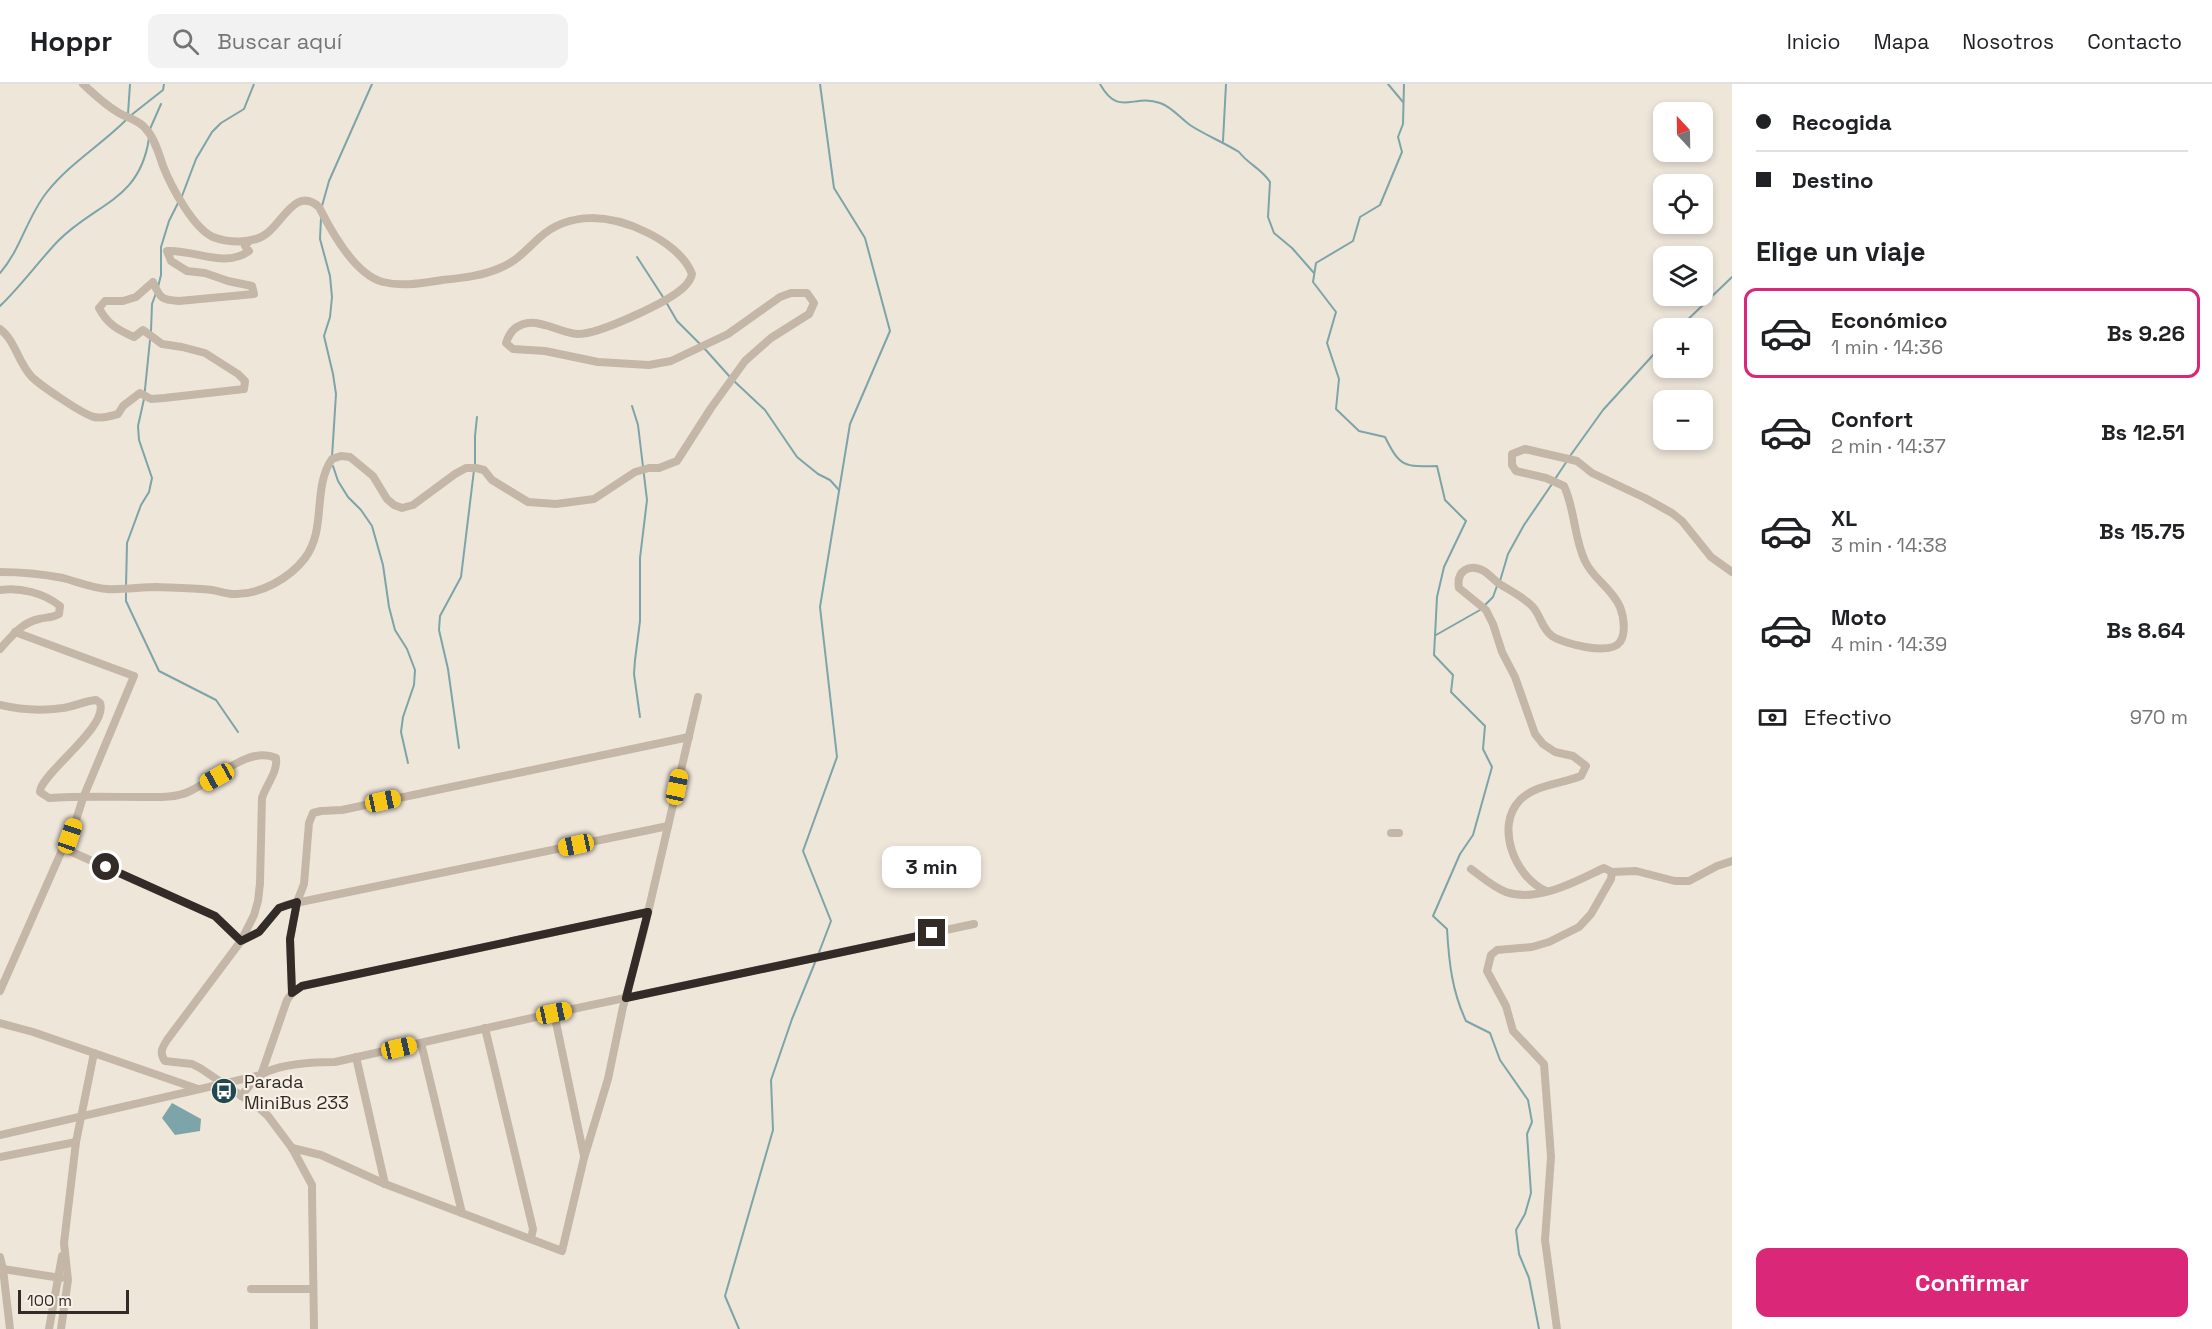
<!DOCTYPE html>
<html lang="es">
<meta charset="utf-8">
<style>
:root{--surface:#fff;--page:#f2f2f2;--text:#202124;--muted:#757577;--line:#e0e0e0;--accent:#db2777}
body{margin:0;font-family:"Space Grotesk",sans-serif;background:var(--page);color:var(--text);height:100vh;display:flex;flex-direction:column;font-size:22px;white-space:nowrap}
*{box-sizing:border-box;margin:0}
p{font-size:20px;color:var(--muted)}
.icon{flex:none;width:33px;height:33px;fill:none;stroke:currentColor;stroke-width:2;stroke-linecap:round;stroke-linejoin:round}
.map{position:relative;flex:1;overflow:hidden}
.drawer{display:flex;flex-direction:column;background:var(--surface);width:480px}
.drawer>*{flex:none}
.hud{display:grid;align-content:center;height:132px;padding:0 24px;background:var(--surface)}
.needle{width:39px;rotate:338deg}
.controls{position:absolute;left:1653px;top:18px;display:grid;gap:12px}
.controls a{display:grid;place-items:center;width:60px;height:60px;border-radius:12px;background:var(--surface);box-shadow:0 3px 9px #0003;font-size:30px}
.scale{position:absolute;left:18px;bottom:15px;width:111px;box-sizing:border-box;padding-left:6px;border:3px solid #332b27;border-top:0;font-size:16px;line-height:21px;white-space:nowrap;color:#332b27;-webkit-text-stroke:4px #f7f0e6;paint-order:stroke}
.end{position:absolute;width:27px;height:27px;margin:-14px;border:8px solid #332b27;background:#fff;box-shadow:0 0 0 3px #fff}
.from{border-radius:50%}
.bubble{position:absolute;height:42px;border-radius:12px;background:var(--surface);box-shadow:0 3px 9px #0003;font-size:20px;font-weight:700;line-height:42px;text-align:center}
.car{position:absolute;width:18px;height:36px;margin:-18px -9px;border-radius:8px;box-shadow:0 0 4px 2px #0007;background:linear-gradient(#f5c518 24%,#345 0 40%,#f5c518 0 76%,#345 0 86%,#f5c518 0)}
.hud b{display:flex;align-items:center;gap:21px;height:57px;font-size:22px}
.hud b+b{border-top:2px solid var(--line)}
.hud i{width:15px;height:15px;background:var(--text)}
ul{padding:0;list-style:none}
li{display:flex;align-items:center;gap:18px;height:90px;margin:0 12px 9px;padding:0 12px;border:3px solid transparent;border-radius:12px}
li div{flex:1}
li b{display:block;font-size:22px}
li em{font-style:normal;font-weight:700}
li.selected{border-color:var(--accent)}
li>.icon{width:54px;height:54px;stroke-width:1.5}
h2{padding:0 24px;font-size:27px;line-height:72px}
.pay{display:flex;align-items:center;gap:15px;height:66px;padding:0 24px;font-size:22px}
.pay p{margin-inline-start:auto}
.primary-button{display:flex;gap:12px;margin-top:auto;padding:12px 24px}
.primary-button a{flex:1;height:69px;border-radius:12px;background:var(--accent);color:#fff;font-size:24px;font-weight:700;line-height:69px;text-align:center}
header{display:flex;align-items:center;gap:36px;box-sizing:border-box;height:84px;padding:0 30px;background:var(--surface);border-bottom:2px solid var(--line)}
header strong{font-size:28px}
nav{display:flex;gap:33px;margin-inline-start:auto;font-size:21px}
.search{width:420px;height:54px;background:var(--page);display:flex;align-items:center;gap:15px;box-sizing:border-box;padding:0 21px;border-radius:12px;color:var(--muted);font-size:22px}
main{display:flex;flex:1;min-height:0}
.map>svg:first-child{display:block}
</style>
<header>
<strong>Hoppr</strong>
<div class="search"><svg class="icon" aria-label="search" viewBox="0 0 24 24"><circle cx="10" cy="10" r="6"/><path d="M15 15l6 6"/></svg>Buscar aquí</div>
<nav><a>Inicio</a><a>Mapa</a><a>Nosotros</a><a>Contacto</a></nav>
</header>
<main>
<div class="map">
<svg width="1732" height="1245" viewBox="0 0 1732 1245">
<rect width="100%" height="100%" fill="#efe6da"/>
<path fill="#7ca4a9" d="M172,1019L201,1035L200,1047L175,1051L162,1034Z"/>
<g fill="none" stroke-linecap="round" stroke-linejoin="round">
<g stroke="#7ca4a9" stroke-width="2">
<path d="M1100,0C1119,34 1133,9 1160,19C1172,23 1180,34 1190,41C1205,51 1223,58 1239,68C1248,80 1262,85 1270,98L1268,133L1274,149L1292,164L1314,189"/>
<path d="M1388,0L1403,18"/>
<path d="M1404,0L1403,40L1398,53L1402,68L1380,121L1360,133L1353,157L1316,179L1313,198L1336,228L1327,259L1339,295L1336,325L1359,347L1385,353C1400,383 1404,383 1437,382L1445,416L1466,437L1444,483L1437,513L1434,571L1453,591L1451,608L1485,642L1483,665L1492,683L1473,751L1460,770L1433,832L1447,845C1449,879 1452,907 1466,937L1490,949L1500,976L1528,1016L1532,1038L1527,1050L1531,1109L1525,1130L1516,1146L1519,1170L1529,1194L1539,1245"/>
<path d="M128,30L130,0"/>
<path d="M130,32L163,6L164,0"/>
<path d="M150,45L161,20"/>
<path d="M1223,57L1226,0"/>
<path d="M182,112L196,75L212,48L221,39L244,25L254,0"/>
<path d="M322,122L329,97L372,0"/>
<path d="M321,134L320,155L330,192L332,213L330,233L324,252L333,290L336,310L332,373"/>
<path d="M637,173L663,213"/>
<path d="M0,189C21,165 27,133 47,108C69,80 101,61 126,36"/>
<path d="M158,203L161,191V163L169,137L179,117"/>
<path d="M666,218L677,237L700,260"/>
<path d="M0,222C21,202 38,178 58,157C95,119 140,117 149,54"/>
<path d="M1679,244L1732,193"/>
<path d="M151,247L152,220L156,209"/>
<path d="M704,264L730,293"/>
<path d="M734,297L765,326L797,373L818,390L830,396L839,406"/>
<path d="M632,322L638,341L647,416L640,474V537L635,576L634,590L640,633"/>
<path d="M1570,372L1603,326L1664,259"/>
<path d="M475,381V352L477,333"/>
<path d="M333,382L338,397L348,413L361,426L372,442L383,481L389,523L395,546L407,565L415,586L414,601L403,633L401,648L408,679"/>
<path d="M1555,395L1567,377"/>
<path d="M1500,497L1508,470L1524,441L1552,400"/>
<path d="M126,503L127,459L141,421L149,408L152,394L139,356L138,342L144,315L150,256"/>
<path d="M126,509V517L133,532L159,587L216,616L238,648"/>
<path d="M1484,522L1493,513L1497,502"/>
<path d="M1436,551L1480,526"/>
<path d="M459,664L448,585L439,546L440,532L461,493L474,386"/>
<path d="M818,871L831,837L803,767L837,673L820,523L850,340L890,247L865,154L834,104L820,0"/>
<path d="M739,1245L725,1212L773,1046L771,996L792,935L816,876"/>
</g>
<g stroke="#c5b7a8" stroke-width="8">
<path d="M0,245C15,256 18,278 31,292C38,300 84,331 94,333C102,335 110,332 118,330L123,322L140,309L151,315L164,314L244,305L245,297L238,290L205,269L182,263L162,260L143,246L134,253C118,246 107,240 99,224L105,217H123L136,213L153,198C160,214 161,216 179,217L254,210L252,202L228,197L205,189L187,187L171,177L167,167C194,165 224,185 249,167L245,162L249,157"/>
<path d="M0,488C21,488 42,490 63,494C78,498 92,504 107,505C124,506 141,503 157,503C175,504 194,504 212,506C219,507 227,510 234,510C260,511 290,494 305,474C327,445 312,404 332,375L341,372L350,373L373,392L387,415L394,421L402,424L413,421L455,390L466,384H476L484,386L492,396L528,418L556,420L594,415L635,388L649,384H659L677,377L711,324L745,277L771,254L809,230L814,219L807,209H791L780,213L728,250L671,277L649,281L598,278L545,267L513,265L506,259C510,247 516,241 528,239C543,237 562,249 577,250C598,251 671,217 685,202C689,198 691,195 692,190C685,171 663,156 646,148C611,131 570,126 539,154C526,166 517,177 500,184C482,192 461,194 442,196C422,199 402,203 383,198C355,191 331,147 319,123C296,102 283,138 266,150C253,160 228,159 213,153C193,144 171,102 163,82C159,70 155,55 146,45C139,36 128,34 119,29C105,21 94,10 83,0"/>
<path d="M0,506C20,503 44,509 60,522L59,530C52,534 47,533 39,535C21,539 12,552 0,565"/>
<path d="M0,621C21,626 42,627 63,624C75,622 85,617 96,616L100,619C109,643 39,691 40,708L49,714C80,712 111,713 142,713C157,713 175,714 188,708C214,697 248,661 276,674C278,688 266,701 262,714L260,799L258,817L254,831L241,857L167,956C162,964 159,969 165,977L192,980L200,984L258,1023L268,1032L292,1064L312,1101V1109L314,1245"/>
<path d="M1391,749H1399"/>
<path d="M63,764L215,832L241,857L259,848L279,824L286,821L668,742"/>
<path d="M1471,785C1482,793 1493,803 1506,808C1538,819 1576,797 1604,784L1612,788L1636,787L1675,797H1689L1717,782L1732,777"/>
<path d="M1546,807C1516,794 1494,743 1520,716C1536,700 1561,700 1581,692L1586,682L1573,672L1555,668L1543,660L1535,650L1515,593L1502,568L1493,540L1486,526L1459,504C1456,487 1469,479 1484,487C1489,490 1493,495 1498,499C1509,506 1522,512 1532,522C1541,531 1541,544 1552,552C1564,560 1610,572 1620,558C1626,550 1624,533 1620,523C1612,504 1593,495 1585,477C1574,455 1575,425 1564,402L1546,394L1516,387L1512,381V370L1525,365L1577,377L1592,389L1645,414L1672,429L1682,437L1711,473L1732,488"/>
<path d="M0,907L63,764L71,752L83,714L134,592L15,548"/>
<path d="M292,909L290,855L297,818L304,800L309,739L313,729L321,727L342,726L689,653"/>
<path d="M554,929L584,1072"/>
<path d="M0,939L33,948L198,1005"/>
<path d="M485,944L533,1145L531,1155"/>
<path d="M421,959L462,1129"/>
<path d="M356,973L385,1100"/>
<path d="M241,1012C247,1005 254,995 261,991C278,980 314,978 335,978L554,929L974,840"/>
<path d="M0,1051L261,991L287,916L292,909L302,902L648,828"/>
<path d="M292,1064L321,1071L385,1100L562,1167L584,1074L608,995L623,923L643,850L698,613"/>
<path d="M0,1073L76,1058"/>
<path d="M0,1173L3,1185L10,1245"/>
<path d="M3,1185L61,1194"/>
<path d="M251,1205H312"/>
<path d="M49,1245L62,1172"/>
<path d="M61,1245L68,1196L64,1159L76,1058L94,969"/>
<path d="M1557,1245L1545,1156L1551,1073L1544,980L1513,947L1506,922L1487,887L1491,871L1497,866L1532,863L1549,858L1579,843L1591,830L1611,795L1612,788"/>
</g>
</g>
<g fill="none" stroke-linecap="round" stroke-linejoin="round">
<path stroke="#332b27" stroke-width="8" d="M106,783L215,832L241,857L259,848L279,824L297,818L290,855L292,909L302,902L648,828L626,914L932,849"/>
</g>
<defs>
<g id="bus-disc" transform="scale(1.35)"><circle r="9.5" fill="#214a50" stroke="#f7f0e6"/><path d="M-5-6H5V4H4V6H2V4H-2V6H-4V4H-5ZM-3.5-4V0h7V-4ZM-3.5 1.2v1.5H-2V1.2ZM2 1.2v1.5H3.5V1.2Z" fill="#fff"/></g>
</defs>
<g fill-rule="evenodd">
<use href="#bus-disc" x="224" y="1007"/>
</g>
<g text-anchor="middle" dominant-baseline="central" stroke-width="4.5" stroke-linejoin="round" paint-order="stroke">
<g font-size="18" fill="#332b27" stroke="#f7f0e6" text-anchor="start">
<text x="244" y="997">Parada<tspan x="244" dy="21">MiniBus 233</tspan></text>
</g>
</g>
</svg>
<div class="controls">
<a><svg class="needle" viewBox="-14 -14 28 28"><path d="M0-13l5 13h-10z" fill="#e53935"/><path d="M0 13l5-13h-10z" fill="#757577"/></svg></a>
<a><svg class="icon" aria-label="locate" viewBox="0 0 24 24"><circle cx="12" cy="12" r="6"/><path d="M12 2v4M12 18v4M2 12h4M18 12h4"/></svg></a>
<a><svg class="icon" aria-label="layers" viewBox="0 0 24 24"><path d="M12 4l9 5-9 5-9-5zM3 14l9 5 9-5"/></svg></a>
<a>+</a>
<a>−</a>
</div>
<div class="scale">100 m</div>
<i class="end from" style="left:106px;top:783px"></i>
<i class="end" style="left:932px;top:849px"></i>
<div class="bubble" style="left:882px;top:762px;width:99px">3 min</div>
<i class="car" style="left:217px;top:693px;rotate:241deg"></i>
<i class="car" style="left:677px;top:703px;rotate:12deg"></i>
<i class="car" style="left:383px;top:717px;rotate:78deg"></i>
<i class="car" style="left:70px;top:752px;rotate:19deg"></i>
<i class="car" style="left:576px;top:761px;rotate:258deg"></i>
<i class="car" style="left:554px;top:929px;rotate:78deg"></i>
<i class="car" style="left:399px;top:964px;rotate:77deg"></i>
</div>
<section class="drawer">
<div class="hud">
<b><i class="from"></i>Recogida</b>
<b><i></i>Destino</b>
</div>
<h2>Elige un viaje</h2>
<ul>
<li class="selected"><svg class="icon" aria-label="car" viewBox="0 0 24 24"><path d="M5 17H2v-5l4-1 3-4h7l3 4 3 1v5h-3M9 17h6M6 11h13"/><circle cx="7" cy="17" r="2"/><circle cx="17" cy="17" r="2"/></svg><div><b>Económico</b><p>1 min · 14:36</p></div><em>Bs 9.26</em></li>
<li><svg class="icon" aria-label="car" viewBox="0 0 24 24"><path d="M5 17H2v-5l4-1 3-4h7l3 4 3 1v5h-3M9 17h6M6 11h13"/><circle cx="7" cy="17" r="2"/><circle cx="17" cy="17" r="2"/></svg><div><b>Confort</b><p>2 min · 14:37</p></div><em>Bs 12.51</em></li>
<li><svg class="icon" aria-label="car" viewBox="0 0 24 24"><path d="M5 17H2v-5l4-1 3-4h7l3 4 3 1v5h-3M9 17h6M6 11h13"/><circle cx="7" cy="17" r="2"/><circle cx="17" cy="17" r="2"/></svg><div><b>XL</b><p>3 min · 14:38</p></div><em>Bs 15.75</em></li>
<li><svg class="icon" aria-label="car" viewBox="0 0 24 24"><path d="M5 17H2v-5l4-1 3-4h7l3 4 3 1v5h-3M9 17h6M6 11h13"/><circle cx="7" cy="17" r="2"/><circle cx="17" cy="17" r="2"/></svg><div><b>Moto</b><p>4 min · 14:39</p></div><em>Bs 8.64</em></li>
</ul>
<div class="pay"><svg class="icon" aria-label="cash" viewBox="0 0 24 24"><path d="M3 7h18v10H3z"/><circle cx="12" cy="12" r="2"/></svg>Efectivo<p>970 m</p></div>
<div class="primary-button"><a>Confirmar</a></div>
</section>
</main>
